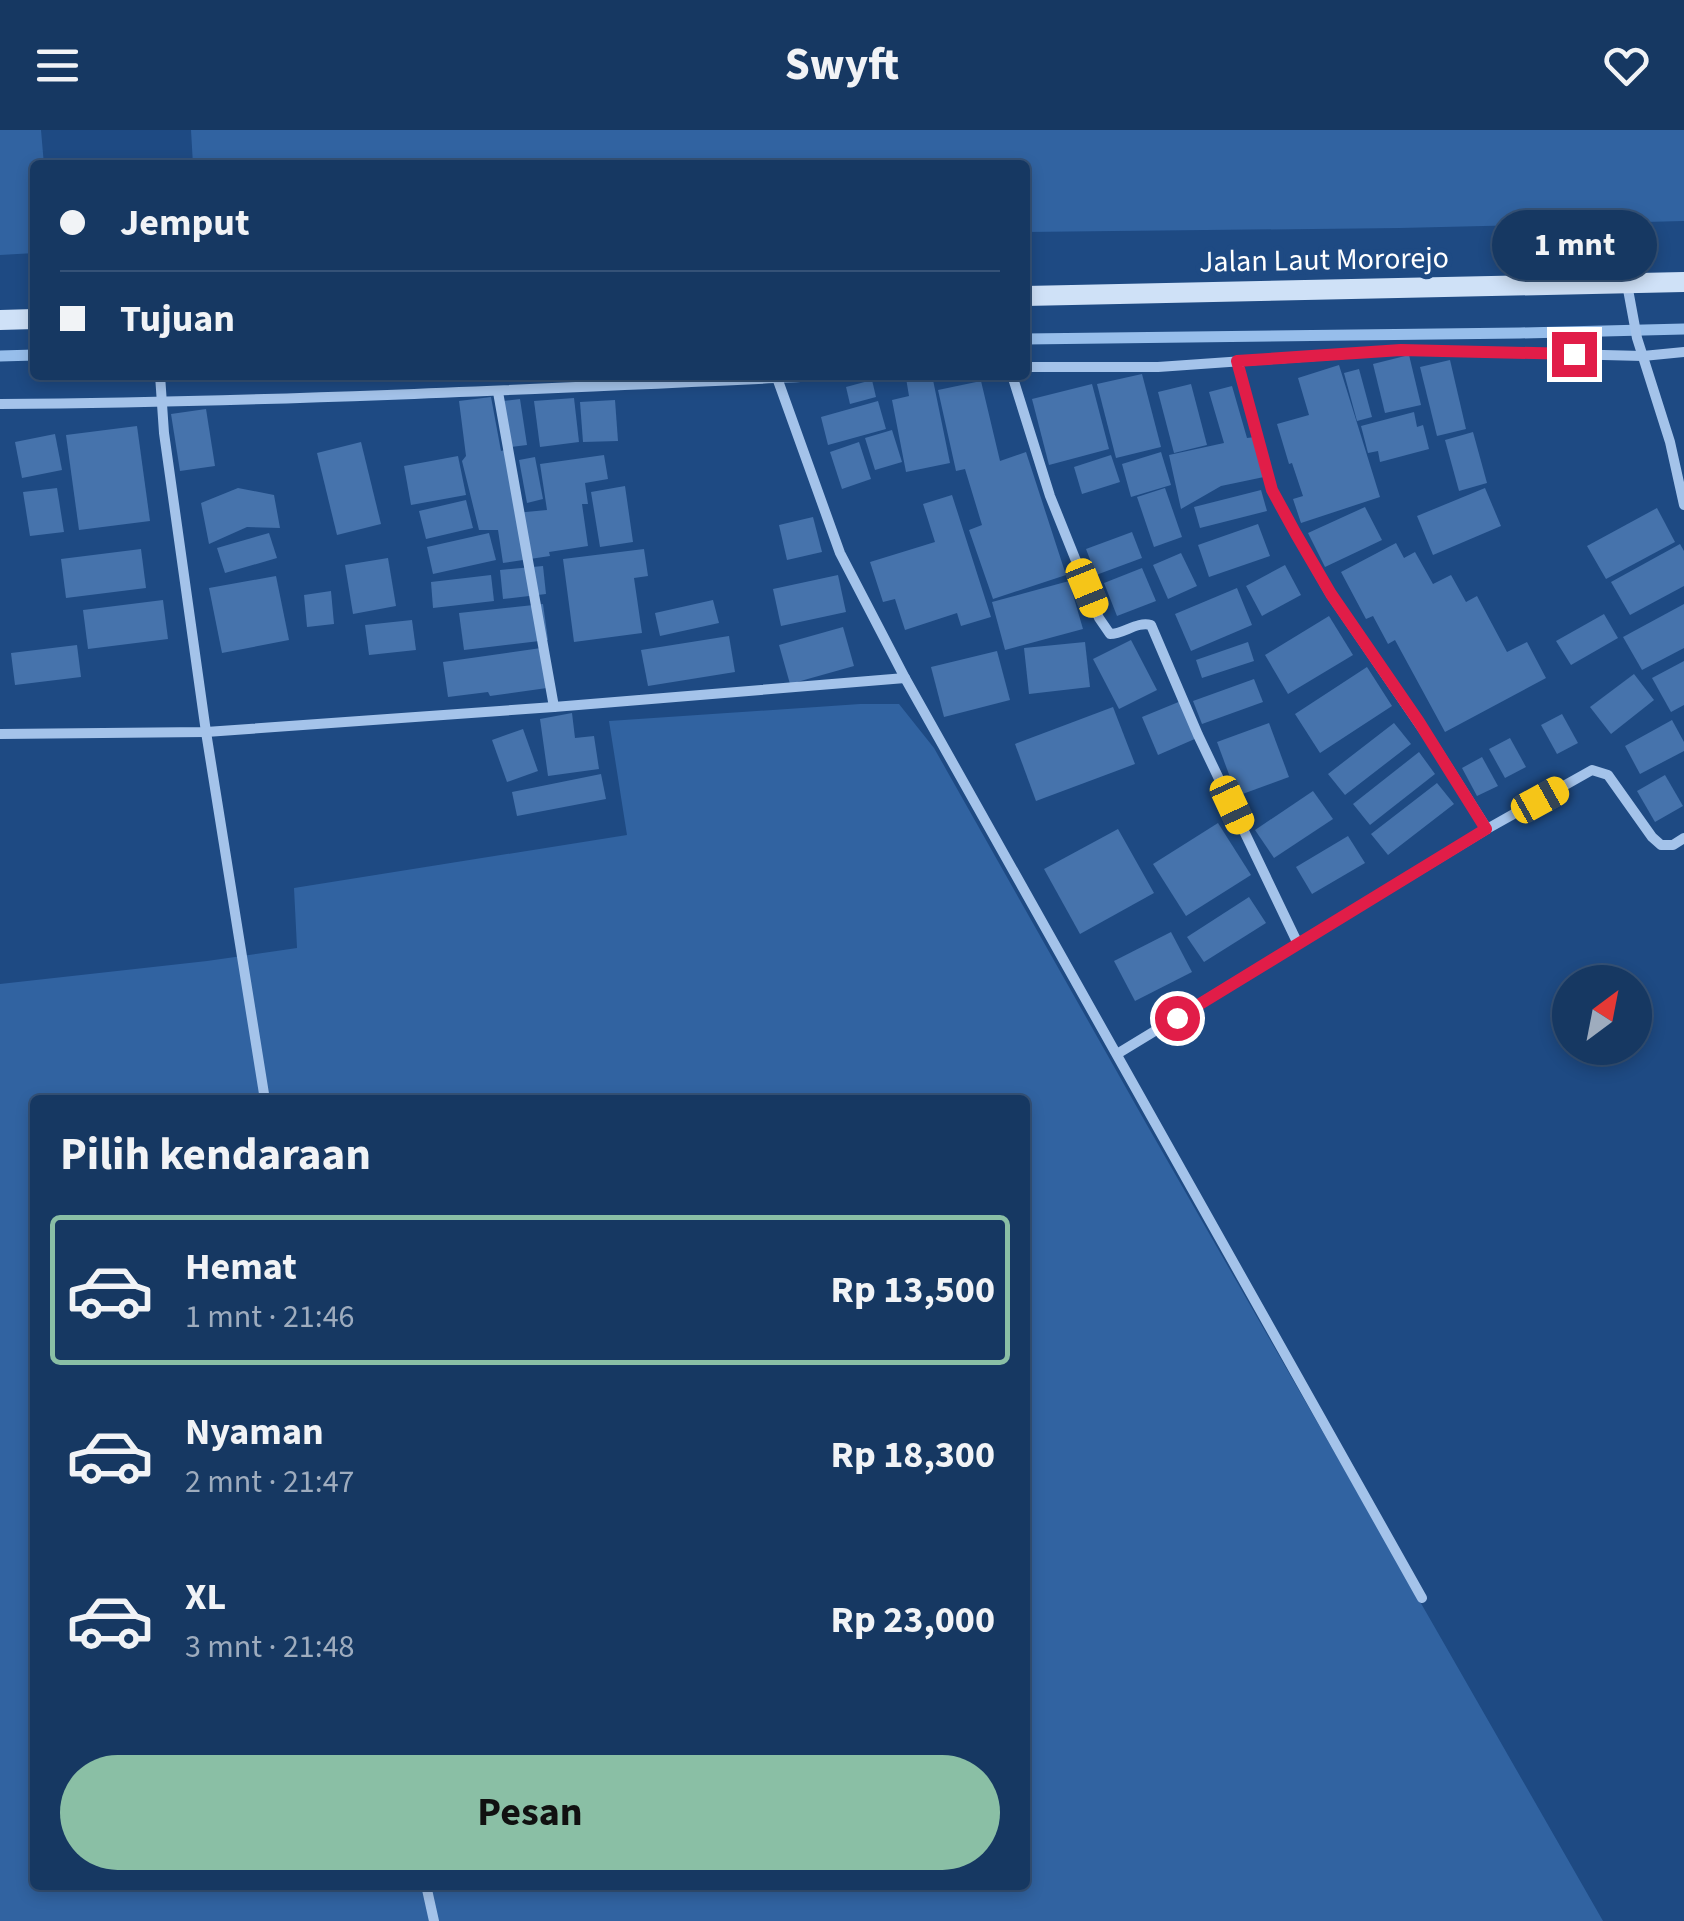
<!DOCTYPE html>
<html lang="id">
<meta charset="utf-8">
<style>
:root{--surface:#163862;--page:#1f3f68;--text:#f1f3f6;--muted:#9eacbe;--line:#355277;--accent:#8abfa5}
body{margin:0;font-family:"Source Sans 3",sans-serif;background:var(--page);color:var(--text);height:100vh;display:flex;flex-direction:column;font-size:38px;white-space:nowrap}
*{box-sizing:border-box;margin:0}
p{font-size:32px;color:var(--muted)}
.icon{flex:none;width:55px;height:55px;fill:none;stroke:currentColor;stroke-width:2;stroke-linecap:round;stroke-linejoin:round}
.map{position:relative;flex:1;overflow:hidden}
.panel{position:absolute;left:30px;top:965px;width:1000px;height:795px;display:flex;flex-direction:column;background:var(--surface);border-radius:10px;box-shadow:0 5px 15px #0003,0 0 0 2px var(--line)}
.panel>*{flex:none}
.top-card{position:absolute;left:30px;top:30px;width:1000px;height:220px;border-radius:10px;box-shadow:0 5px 15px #0003,0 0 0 2px var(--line);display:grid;align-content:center;height:220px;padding:0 30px;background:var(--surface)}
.needle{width:65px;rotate:32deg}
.tools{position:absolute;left:1552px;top:835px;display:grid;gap:20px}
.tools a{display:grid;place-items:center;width:100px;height:100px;border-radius:50%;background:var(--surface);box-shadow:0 5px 15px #0003,0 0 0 2px var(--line);font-size:50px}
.end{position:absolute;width:45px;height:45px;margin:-22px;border:12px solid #e11d48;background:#fff;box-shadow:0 0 0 5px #fff}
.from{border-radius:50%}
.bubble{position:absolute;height:70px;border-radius:35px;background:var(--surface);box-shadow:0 5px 15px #0003,0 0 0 2px var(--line);font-size:32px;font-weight:700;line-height:70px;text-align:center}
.car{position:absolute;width:30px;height:60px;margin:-30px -15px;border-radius:12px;box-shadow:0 0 8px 2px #0007;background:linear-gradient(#f5c518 24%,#345 0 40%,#f5c518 0 76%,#345 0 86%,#f5c518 0)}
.top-card b{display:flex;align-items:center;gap:35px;height:95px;font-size:38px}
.top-card b+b{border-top:2px solid var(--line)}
.top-card i{width:25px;height:25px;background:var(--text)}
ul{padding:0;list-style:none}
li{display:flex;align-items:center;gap:30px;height:150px;margin:0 20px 15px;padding:0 10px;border:5px solid transparent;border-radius:10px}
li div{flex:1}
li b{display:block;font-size:38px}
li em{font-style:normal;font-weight:700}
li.selected{border-color:var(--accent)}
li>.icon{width:90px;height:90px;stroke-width:1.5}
h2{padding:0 30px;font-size:45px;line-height:120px}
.primary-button{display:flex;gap:20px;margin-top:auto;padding:20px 30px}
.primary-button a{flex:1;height:115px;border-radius:60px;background:var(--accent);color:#111;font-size:40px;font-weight:700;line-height:115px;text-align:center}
header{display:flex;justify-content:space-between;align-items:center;height:130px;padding:0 30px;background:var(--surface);font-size:45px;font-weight:700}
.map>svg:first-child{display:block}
</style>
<header><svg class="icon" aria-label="menu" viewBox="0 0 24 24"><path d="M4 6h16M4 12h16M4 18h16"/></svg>Swyft<svg class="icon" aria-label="heart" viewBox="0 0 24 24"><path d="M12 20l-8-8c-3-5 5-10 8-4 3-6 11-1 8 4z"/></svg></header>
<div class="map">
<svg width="1684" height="1791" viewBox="0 0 1684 1791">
<rect width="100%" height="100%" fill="#1e4a83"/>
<g fill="#3163a1" fill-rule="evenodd">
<path d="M0,0H41L44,35H35V123L0,125Z"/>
<path d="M191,0H1684V91L1400,98L1025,102V35H193Z"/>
<path d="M860,574H899L934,618L1147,995L1603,1791H0V854L207,831L297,818L294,758L627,705L609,591ZM35,970H1025V1755H35Z"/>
</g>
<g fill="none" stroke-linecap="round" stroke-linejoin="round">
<g stroke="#97beeb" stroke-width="11">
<path d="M1025,209L1520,203L1684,199"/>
<path d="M0,226L35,225"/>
</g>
</g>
<g fill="#4673ac">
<path d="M1409,225L1421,275L1385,283L1373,234Z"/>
<path d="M1450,230L1466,299L1437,306L1420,237Z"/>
<path d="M1339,235L1380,367L1301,393L1293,369L1303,366L1292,333L1289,334L1277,294L1309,285L1298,248Z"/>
<path d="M1359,239L1372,287L1357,291L1344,243Z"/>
<path d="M1142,244L1161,317L1116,328L1097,254Z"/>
<path d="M924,245H932L950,333L906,342L892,270L909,266L906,248Z"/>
<path d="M872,250L876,267L850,274L846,257Z"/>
<path d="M981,251L1000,331L1026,322L1066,445L993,469L969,400L982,395L965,339L956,341L938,260Z"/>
<path d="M1092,254L1109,319L1049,335L1032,269Z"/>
<path d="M1191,254L1207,315L1174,323L1158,262Z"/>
<path d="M1232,256L1247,308L1255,307L1264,347L1221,356L1181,379L1169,325L1224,313L1209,262Z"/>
<path d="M491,267L501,321L505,320L515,383L547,380L540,334L604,325L608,349L585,353L588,374H582L588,416L549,422L550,426L503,433L498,400H479L462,331L466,326L459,271Z"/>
<path d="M574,268L579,312L540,317L534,271Z"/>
<path d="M520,269L527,315L511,317L503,271Z"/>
<path d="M615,270L618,311L583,312L580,272Z"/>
<path d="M878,271L886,299L828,315L821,287Z"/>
<path d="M206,279L215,336L180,341L171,284Z"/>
<path d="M1414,282L1417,297L1423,295L1429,319L1380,332L1378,321L1368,323L1361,296Z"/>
<path d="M137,296L150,391L79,400L66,305Z"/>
<path d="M892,300L902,332L875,340L865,308Z"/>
<path d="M1473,302L1487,353L1459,361L1445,310Z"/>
<path d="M55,304L62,340L22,348L15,312Z"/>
<path d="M361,312L381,394L337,405L317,323Z"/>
<path d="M859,312L871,349L842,359L830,322Z"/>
<path d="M1161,322L1171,355L1131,367L1122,334Z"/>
<path d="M1111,325L1120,352L1082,364L1074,337Z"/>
<path d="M458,326L466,365L411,375L404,336Z"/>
<path d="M535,327L543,369L527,373L519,330Z"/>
<path d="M625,356L633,412L600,417L591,362Z"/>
<path d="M57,358L64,402L30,406L23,362Z"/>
<path d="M238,358L274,365L280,398L247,397L209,414L201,373Z"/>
<path d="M1165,358L1182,407L1154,417L1137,367Z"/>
<path d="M1485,358L1501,396L1433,425L1417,386Z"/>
<path d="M1261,360L1267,381L1200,398L1194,377Z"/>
<path d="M952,365L991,487L961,496L957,483L905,500L895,469L883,472L870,432L935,412L923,374Z"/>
<path d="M466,370L473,398L426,409L419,381Z"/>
<path d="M1365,377L1382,410L1325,437L1308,403Z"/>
<path d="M1657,378L1675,412L1606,449L1587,416Z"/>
<path d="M813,387L822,422L787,430L779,395Z"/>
<path d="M1258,394L1270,426L1209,447L1198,415Z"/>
<path d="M1132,402L1142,428L1096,445L1086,419Z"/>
<path d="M269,403L277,428L225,443L217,418Z"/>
<path d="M489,403L496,430L433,444L427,417Z"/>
<path d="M1396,413L1404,428L1415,422L1433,454L1451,445L1466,472L1477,466L1507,522L1527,512L1546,548L1445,602L1395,510L1388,514L1373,486L1366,489L1341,442Z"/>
<path d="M1680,414L1684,421V456L1630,485L1611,452Z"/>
<path d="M141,419L146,458L66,468L61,429Z"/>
<path d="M644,419L648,446L634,448L642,503L574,512L563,429Z"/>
<path d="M1181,423L1197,456L1168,469L1153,435Z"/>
<path d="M388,428L396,476L353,484L345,435Z"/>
<path d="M1285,435L1301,465L1262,486L1246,456Z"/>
<path d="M543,436L546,464L503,469L500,440Z"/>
<path d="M1142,438L1156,471L1117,486L1104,453Z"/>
<path d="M491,445L494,471L433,478L431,452Z"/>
<path d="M838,445L846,482L781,496L773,459Z"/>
<path d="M276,446L289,510L222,523L209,458Z"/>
<path d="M1069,451L1083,499L1005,520L992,472Z"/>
<path d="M1237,458L1252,495L1191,521L1175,484Z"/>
<path d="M331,461L334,494L307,497L304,465Z"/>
<path d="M163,470L168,509L88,519L83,480Z"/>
<path d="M713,470L719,493L660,506L655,483Z"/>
<path d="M543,474L548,510L464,520L459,483Z"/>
<path d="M1684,474V518L1642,540L1623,507Z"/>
<path d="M1604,484L1618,508L1571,535L1556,511Z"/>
<path d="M1329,486L1353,525L1288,564L1265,525Z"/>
<path d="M412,490L416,520L369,525L365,495Z"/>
<path d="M843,497L854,536L790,554L779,515Z"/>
<path d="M729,506L735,542L648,556L641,520Z"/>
<path d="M1131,510L1157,560L1119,579L1093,529Z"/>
<path d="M1085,512L1090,557L1029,564L1024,518Z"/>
<path d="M1248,512L1254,531L1202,548L1196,530Z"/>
<path d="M77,515L81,547L15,555L11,523Z"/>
<path d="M541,518L547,558L490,566L488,562L448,567L443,532Z"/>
<path d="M997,521L1010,570L944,587L931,537Z"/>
<path d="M1684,531V575L1671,582L1652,548Z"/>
<path d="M1367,537L1392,576L1320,623L1295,584Z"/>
<path d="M1634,544L1654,570L1611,604L1590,577Z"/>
<path d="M1254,549L1263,572L1202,594L1193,571Z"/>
<path d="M1181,571L1197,608L1158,625L1142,587Z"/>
<path d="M1113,577L1135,634L1036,671L1015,614Z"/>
<path d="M572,583L575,608L594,606L599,639L548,646L540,589Z"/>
<path d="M1562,584L1578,613L1557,624L1541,595Z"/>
<path d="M1672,590L1684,612V621L1640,644L1625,616Z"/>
<path d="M1269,593L1289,647L1237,666L1217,612Z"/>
<path d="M1394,593L1411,614L1345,665L1328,644Z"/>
<path d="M523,599L538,641L507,652L492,610Z"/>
<path d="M1510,608L1526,637L1505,648L1489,619Z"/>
<path d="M1419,622L1435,644L1370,695L1353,674Z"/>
<path d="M1482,627L1498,656L1477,666L1462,638Z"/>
<path d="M601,644L606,669L517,686L512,662Z"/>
<path d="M1665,645L1683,676L1655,692L1637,661Z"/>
<path d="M1437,653L1454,674L1388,725L1371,704Z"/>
<path d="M1313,661L1333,689L1274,728L1255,700Z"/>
<path d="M1218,693L1251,745L1186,786L1153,734Z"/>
<path d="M1118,699L1154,763L1080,804L1044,739Z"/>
<path d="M1348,706L1365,733L1312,764L1296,737Z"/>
<path d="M1249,767L1266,793L1204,832L1187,807Z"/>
<path d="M1171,802L1192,842L1135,871L1114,831Z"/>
</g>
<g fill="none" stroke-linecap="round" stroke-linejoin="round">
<g stroke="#a4c3ea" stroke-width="10">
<path d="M1627,154L1637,208L1670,312L1684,375"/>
<path d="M1237,231L1272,360L1296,404L1331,465L1437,620L1487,699"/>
<path d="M1025,237H1158L1401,220L1643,226L1684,222"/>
<path d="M160,245L164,303L206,602L265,970"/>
<path d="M776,245L840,423L905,548L1422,1468"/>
<path d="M1012,245L1050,366L1099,488L1110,504C1124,504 1137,491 1151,495L1198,605L1298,814"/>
<path d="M498,262L554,577"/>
<path d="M0,274C281,272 561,258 842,245"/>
<path d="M0,604L206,602L554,577L905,548"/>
<path d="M1117,924L1487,699L1592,640L1608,645L1652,707L1661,715H1673L1684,708"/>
<path d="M426,1755L434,1791"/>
</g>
<g stroke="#cfe1f7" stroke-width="20">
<path d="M1025,166L1684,152"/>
<path d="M0,190L35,189"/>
</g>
</g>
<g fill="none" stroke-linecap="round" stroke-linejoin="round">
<path stroke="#e11d48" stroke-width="12" d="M1177,888L1486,699L1419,592L1331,464L1296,404L1272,360L1237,231L1401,220L1574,224"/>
</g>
<g text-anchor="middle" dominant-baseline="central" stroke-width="10" stroke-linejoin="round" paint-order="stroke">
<g font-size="30" fill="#fff" stroke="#1e4a83">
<text transform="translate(1324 130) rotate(-1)">Jalan Laut Mororejo</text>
</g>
</g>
</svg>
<div class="tools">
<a><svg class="needle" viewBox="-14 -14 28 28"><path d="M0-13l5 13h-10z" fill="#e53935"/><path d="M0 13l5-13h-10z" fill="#9eacbe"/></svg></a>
</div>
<i class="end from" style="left:1177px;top:888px"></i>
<i class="end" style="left:1574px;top:224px"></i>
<div class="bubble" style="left:1492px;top:80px;width:165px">1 mnt</div>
<i class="car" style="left:1087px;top:458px;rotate:158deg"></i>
<i class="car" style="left:1540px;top:670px;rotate:61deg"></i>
<i class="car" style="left:1232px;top:675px;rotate:155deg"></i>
<div class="top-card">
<b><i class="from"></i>Jemput</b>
<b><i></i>Tujuan</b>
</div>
<section class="panel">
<h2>Pilih kendaraan</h2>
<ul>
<li class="selected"><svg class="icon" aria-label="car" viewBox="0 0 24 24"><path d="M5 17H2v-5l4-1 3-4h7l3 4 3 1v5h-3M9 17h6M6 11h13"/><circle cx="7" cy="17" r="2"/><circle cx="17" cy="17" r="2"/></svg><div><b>Hemat</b><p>1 mnt · 21:46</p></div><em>Rp 13,500</em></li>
<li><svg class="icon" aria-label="car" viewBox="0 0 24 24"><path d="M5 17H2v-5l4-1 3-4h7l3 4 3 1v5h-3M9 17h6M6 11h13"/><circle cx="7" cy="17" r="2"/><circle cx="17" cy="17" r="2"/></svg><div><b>Nyaman</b><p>2 mnt · 21:47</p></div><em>Rp 18,300</em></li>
<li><svg class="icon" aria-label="car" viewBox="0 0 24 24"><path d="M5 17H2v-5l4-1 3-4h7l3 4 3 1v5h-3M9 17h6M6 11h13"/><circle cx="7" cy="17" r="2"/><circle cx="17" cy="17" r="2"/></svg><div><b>XL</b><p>3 mnt · 21:48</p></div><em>Rp 23,000</em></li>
</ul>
<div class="primary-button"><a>Pesan</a></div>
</section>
</div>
